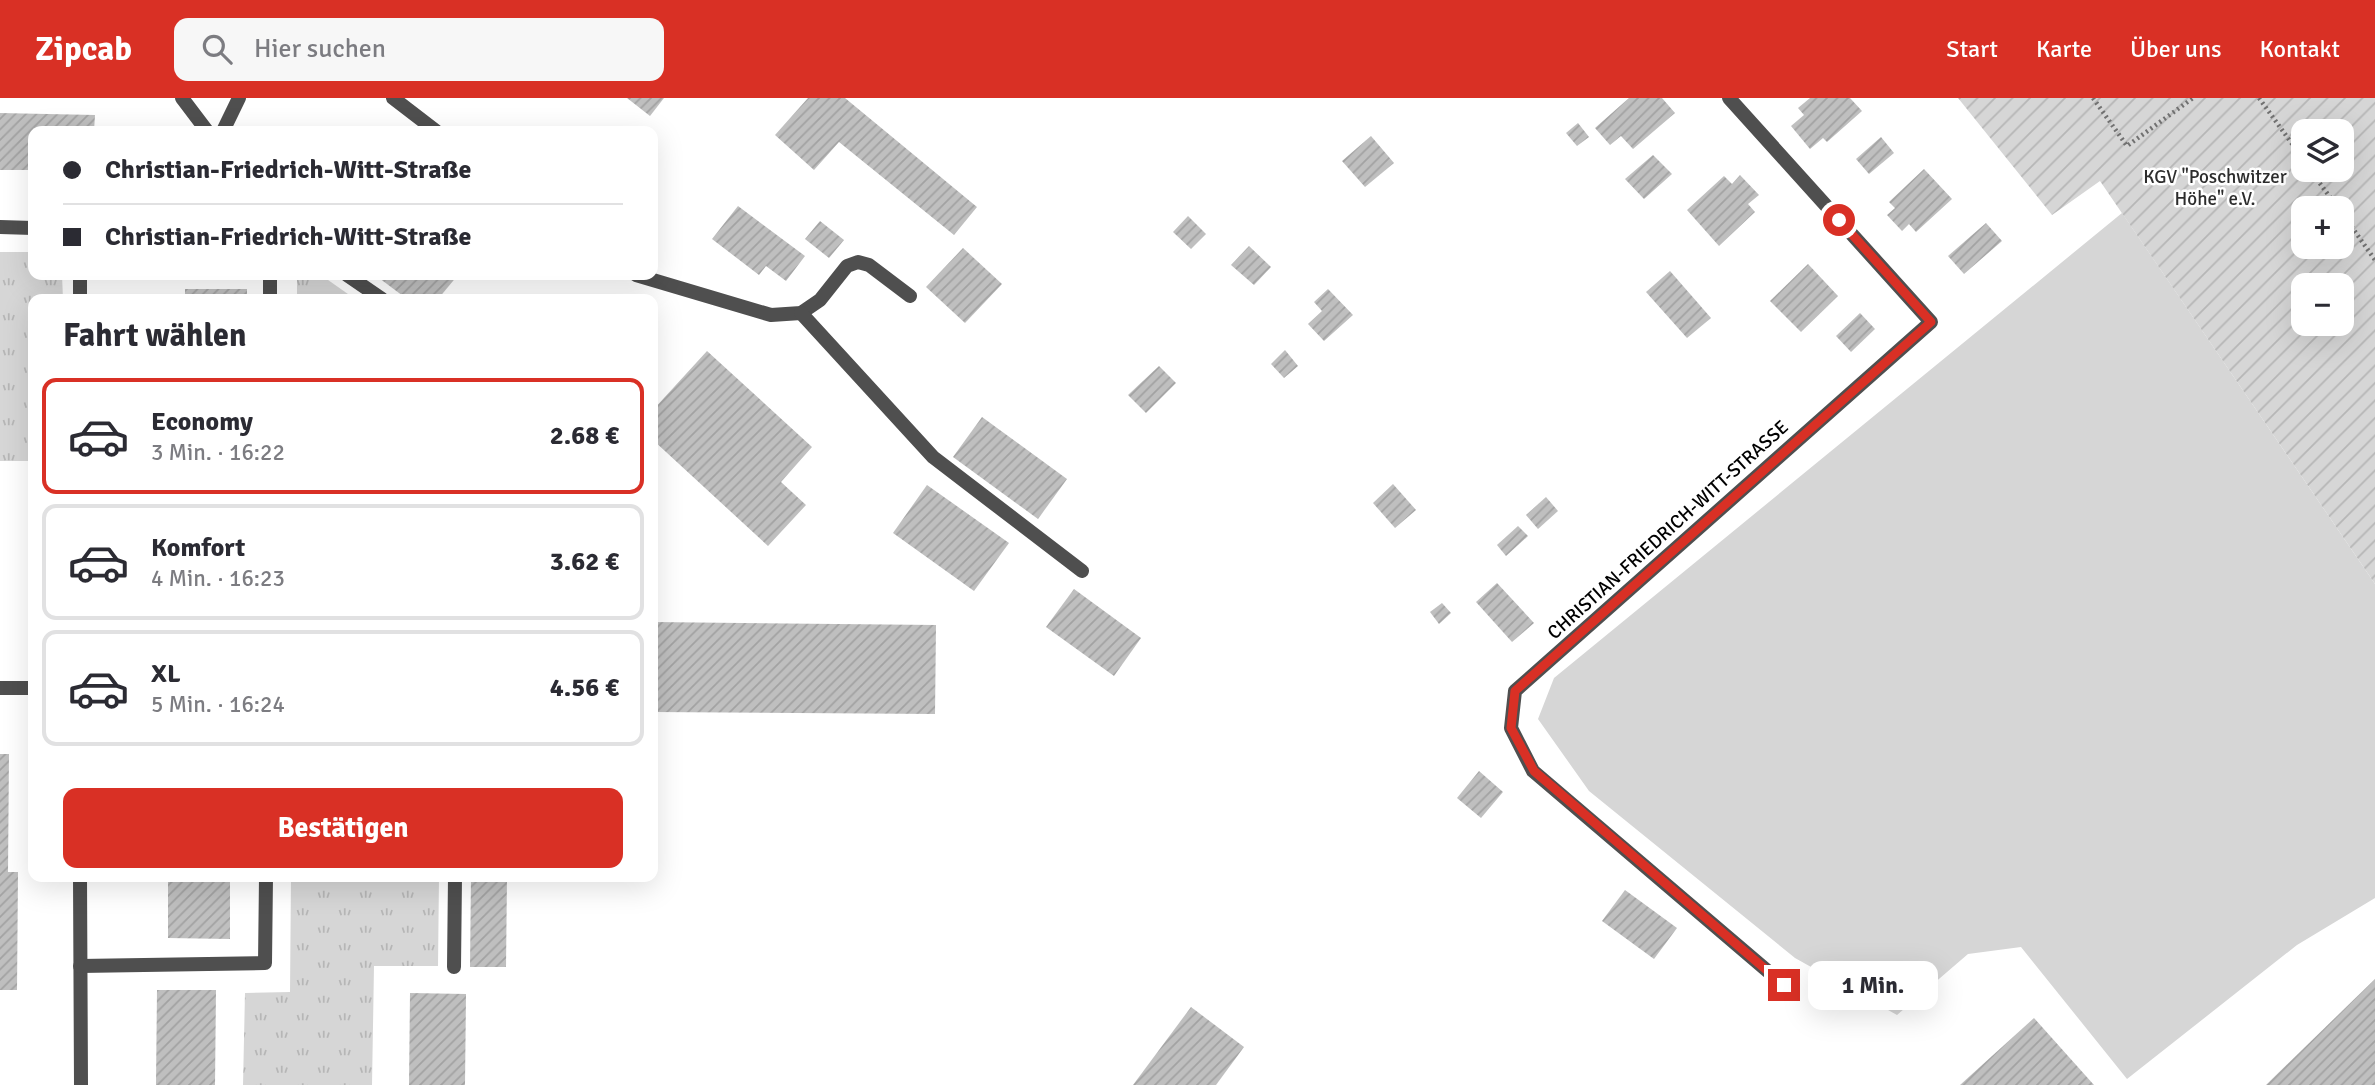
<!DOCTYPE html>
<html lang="de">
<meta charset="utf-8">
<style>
:root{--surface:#fff;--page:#f7f7f7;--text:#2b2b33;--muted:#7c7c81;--line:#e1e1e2;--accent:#d93025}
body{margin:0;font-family:Signika,sans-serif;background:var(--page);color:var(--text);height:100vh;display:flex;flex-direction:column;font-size:26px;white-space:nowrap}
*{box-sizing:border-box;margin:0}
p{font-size:23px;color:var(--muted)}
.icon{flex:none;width:38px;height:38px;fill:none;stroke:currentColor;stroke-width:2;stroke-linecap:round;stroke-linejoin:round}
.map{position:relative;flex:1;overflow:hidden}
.side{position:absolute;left:28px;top:196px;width:630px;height:588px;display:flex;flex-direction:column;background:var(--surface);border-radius:14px;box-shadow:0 7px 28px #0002}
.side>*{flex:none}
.guide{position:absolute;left:28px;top:28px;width:630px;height:154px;border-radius:14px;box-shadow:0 7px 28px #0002;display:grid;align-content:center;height:154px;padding:0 35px;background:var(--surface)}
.controls{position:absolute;left:2291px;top:21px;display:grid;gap:14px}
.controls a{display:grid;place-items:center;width:63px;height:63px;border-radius:14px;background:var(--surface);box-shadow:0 7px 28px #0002;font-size:35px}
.end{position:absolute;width:32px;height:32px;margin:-16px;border:9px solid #d93025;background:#fff;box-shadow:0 0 0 4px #fff}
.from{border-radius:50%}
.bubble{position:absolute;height:49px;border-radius:14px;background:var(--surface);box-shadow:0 7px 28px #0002;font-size:23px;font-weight:700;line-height:49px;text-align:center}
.guide b{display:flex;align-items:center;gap:24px;height:66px;font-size:26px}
.guide b+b{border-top:2px solid var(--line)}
.guide i{width:18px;height:18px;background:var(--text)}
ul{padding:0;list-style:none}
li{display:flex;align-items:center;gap:21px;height:116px;margin:0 14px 10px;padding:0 21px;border:4px solid var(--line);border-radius:14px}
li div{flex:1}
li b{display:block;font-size:26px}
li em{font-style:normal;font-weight:700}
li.selected{border-color:var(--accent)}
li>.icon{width:63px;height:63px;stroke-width:1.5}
h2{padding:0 35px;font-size:32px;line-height:84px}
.button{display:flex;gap:14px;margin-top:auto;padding:14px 35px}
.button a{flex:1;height:80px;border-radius:14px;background:var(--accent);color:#fff;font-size:28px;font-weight:700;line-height:80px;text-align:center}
header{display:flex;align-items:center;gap:42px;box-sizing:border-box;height:98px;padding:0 35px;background:var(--accent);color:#fff}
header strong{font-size:33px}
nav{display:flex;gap:38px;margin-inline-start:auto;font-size:24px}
.search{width:490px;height:63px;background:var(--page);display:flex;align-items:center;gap:18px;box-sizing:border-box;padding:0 24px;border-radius:14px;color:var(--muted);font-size:26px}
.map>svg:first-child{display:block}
</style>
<header>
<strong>Zipcab</strong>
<div class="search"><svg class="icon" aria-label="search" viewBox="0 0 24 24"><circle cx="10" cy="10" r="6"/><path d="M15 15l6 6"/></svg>Hier suchen</div>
<nav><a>Start</a><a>Karte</a><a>Über uns</a><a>Kontakt</a></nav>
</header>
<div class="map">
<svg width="2375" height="987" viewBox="0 0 2375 987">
<defs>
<pattern id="park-tufts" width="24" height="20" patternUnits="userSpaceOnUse" patternTransform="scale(1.75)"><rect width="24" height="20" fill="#d6d6d6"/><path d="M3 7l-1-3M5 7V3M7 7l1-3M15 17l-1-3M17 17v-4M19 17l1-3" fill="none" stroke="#b6b6b6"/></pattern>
<pattern id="garden-furrows" width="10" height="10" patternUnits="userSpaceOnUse" patternTransform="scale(1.75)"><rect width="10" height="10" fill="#d6d6d6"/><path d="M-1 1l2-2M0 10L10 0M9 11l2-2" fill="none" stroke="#b6b6b6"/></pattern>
<pattern id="building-hatch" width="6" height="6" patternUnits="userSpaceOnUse" patternTransform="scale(1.75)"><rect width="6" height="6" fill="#bfbfbf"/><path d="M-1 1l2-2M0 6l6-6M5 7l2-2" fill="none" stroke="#a2a2a2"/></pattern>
</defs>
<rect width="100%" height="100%" fill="#fff"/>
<path fill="#d6d6d6" d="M2122,115L2375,486V800L2297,847L2127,981L2021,849L1968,856L1897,917L1795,860L1589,693L1538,621L1554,580Z"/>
<g fill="url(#park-tufts)">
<path d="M0,154H32L33,177H62L63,201H33V363H0Z"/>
<path d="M297,177H321L355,201H297Z"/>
<path d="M291,779H439L438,868H374L372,987H243L245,895L290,894Z"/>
</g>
<path fill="url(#garden-furrows)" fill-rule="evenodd" d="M1958,0H2375V486L2100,83L2052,117ZM2303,33H2342V72H2303ZM2303,110H2342V149H2303ZM2303,187H2342V226H2303Z"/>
<g fill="url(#building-hatch)">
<path d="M627,0H664L650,18Z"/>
<path d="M808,0H845L977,109L954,137L839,44L814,72L775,37Z"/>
<path d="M1629,0H1662L1675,15L1633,51L1621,38L1610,47L1595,30Z"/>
<path d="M1810,0H1850L1862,13L1827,44L1823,40L1810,51L1791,28L1804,17L1798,10Z"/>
<path d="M0,15L95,17L94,33H33V72H0Z"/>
<path d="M1578,25L1589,39L1577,48L1566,35Z"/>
<path d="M1371,38L1394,65L1365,89L1342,63Z"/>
<path d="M1881,39L1894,55L1869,76L1856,61Z"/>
<path d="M1653,57L1672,76L1644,101L1625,81Z"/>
<path d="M1924,71L1952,101L1916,134L1909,126L1902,133L1887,117L1895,110L1889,104Z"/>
<path d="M1740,77L1759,97L1748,106L1755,114L1719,148L1687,112L1724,78L1732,86Z"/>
<path d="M738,108L805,158L786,183L766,168L759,177L712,141Z"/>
<path d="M1188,118L1206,136L1191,151L1173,134Z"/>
<path d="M820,123L844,142L829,160L805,141Z"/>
<path d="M1986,125L2002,143L1964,176L1948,158Z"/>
<path d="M1249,148L1271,169L1254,187L1231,167Z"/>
<path d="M963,150L1002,186L965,225L926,189Z"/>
<path d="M1808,166L1838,198L1801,234L1770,203Z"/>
<path d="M1670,173L1711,220L1687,240L1646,194Z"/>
<path d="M375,177H458L438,201H407Z"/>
<rect x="185" y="191" width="62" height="10"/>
<path d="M1328,191L1353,217L1324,243L1308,226L1322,213L1314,204Z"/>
<path d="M1860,215L1875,231L1851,254L1836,238Z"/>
<path d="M1285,252L1298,268L1284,280L1271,266Z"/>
<path d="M707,253L812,349L781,384L806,407L768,448L653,342V312Z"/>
<path d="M1159,268L1176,285L1146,315L1128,297Z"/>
<path d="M982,319L1067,381L1038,421L953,359Z"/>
<path d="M1393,386L1416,412L1395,430L1373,405Z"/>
<path d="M927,387L1009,445L974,493L893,435Z"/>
<path d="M1546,399L1558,413L1538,431L1526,417Z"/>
<path d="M1518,428L1528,438L1506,458L1497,447Z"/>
<path d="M1497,485L1534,525L1512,544L1476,504Z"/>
<path d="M1074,491L1141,540L1114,578L1046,529Z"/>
<path d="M1442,505L1451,515L1439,526L1430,514Z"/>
<path d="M653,524L936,527L935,616L653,614Z"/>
<path d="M0,656H9L8,774H18L17,892H0Z"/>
<path d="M1479,673L1503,694L1481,720L1457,700Z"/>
<path d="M168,779H230V841L168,840Z"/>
<path d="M471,779H507L506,869H470Z"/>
<path d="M1625,792L1677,830L1654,861L1602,823Z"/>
<path d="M2375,881V987H2266Z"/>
<path d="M157,892H216L215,987H156Z"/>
<path d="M410,895L466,896L465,987H409Z"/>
<path d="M1191,909L1244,949L1216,987H1133Z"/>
<path d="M2034,920L2094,987H1960Z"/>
</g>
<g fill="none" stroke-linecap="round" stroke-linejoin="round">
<g stroke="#717171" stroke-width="4.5" stroke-dasharray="2 3.5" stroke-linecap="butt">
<path d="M2093,0L2127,48L2193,0"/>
<path d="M2259,0L2303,61"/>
<path d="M2310,72L2338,110"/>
<path d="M2342,115L2375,162"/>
</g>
<g stroke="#4f4f4f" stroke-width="14">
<path d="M182,0L207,33"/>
<path d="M347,177L382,201"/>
<path d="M454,869L455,779"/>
</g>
<g stroke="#4f4f4f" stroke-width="14">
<path d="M393,0L436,33"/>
<path d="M1729,0L1931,224L1515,593L1511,630L1533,673L1784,887"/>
<path d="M223,33L239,0"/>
<path d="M0,129L33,130"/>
<path d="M636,177L771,217L801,215L820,202L847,168L858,164L869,167L910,198"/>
<path d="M80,201V177"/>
<path d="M270,201V177"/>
<path d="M801,215L933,359L1082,473"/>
<path d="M0,590H33"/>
<path d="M80,779L81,987"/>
<path d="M80,868L265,865L266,779"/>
</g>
</g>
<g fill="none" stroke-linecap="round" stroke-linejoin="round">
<path stroke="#d93025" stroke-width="9" d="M1784,887L1534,673L1511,630L1515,593L1931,224L1839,122"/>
</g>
<g text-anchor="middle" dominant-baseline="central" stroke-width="5" stroke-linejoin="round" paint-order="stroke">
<g font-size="19" fill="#2d2d2d" stroke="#fff">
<text x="2215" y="79">KGV "Poschwitzer<tspan x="2215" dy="22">Höhe" e.V.</tspan></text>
</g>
<g font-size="19" fill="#000" stroke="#fff">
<text transform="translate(1668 432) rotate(-42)">CHRISTIAN-FRIEDRICH-WITT-STRASSE</text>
</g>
</g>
</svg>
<div class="controls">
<a><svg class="icon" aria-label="layers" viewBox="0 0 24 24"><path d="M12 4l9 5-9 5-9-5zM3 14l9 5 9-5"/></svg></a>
<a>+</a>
<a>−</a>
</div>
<i class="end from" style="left:1839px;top:122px"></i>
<i class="end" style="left:1784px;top:887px"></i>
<div class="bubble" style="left:1808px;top:863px;width:130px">1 Min.</div>
<div class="guide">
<b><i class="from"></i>Christian-Friedrich-Witt-Straße</b>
<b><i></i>Christian-Friedrich-Witt-Straße</b>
</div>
<section class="side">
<h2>Fahrt wählen</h2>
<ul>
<li class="selected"><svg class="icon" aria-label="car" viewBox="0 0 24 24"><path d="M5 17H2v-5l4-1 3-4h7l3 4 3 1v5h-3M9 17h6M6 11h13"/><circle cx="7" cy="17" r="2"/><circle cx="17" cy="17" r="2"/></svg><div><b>Economy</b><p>3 Min. · 16:22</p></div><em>2.68 €</em></li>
<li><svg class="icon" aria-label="car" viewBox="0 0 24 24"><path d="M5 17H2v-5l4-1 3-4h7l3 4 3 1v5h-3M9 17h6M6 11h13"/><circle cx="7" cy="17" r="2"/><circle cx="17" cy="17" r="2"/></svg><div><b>Komfort</b><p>4 Min. · 16:23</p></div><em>3.62 €</em></li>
<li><svg class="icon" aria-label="car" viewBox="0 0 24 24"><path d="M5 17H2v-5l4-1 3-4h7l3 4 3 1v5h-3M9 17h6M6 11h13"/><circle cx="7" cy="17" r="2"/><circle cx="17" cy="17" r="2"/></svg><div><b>XL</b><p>5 Min. · 16:24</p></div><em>4.56 €</em></li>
</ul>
<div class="button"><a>Bestätigen</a></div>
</section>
</div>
